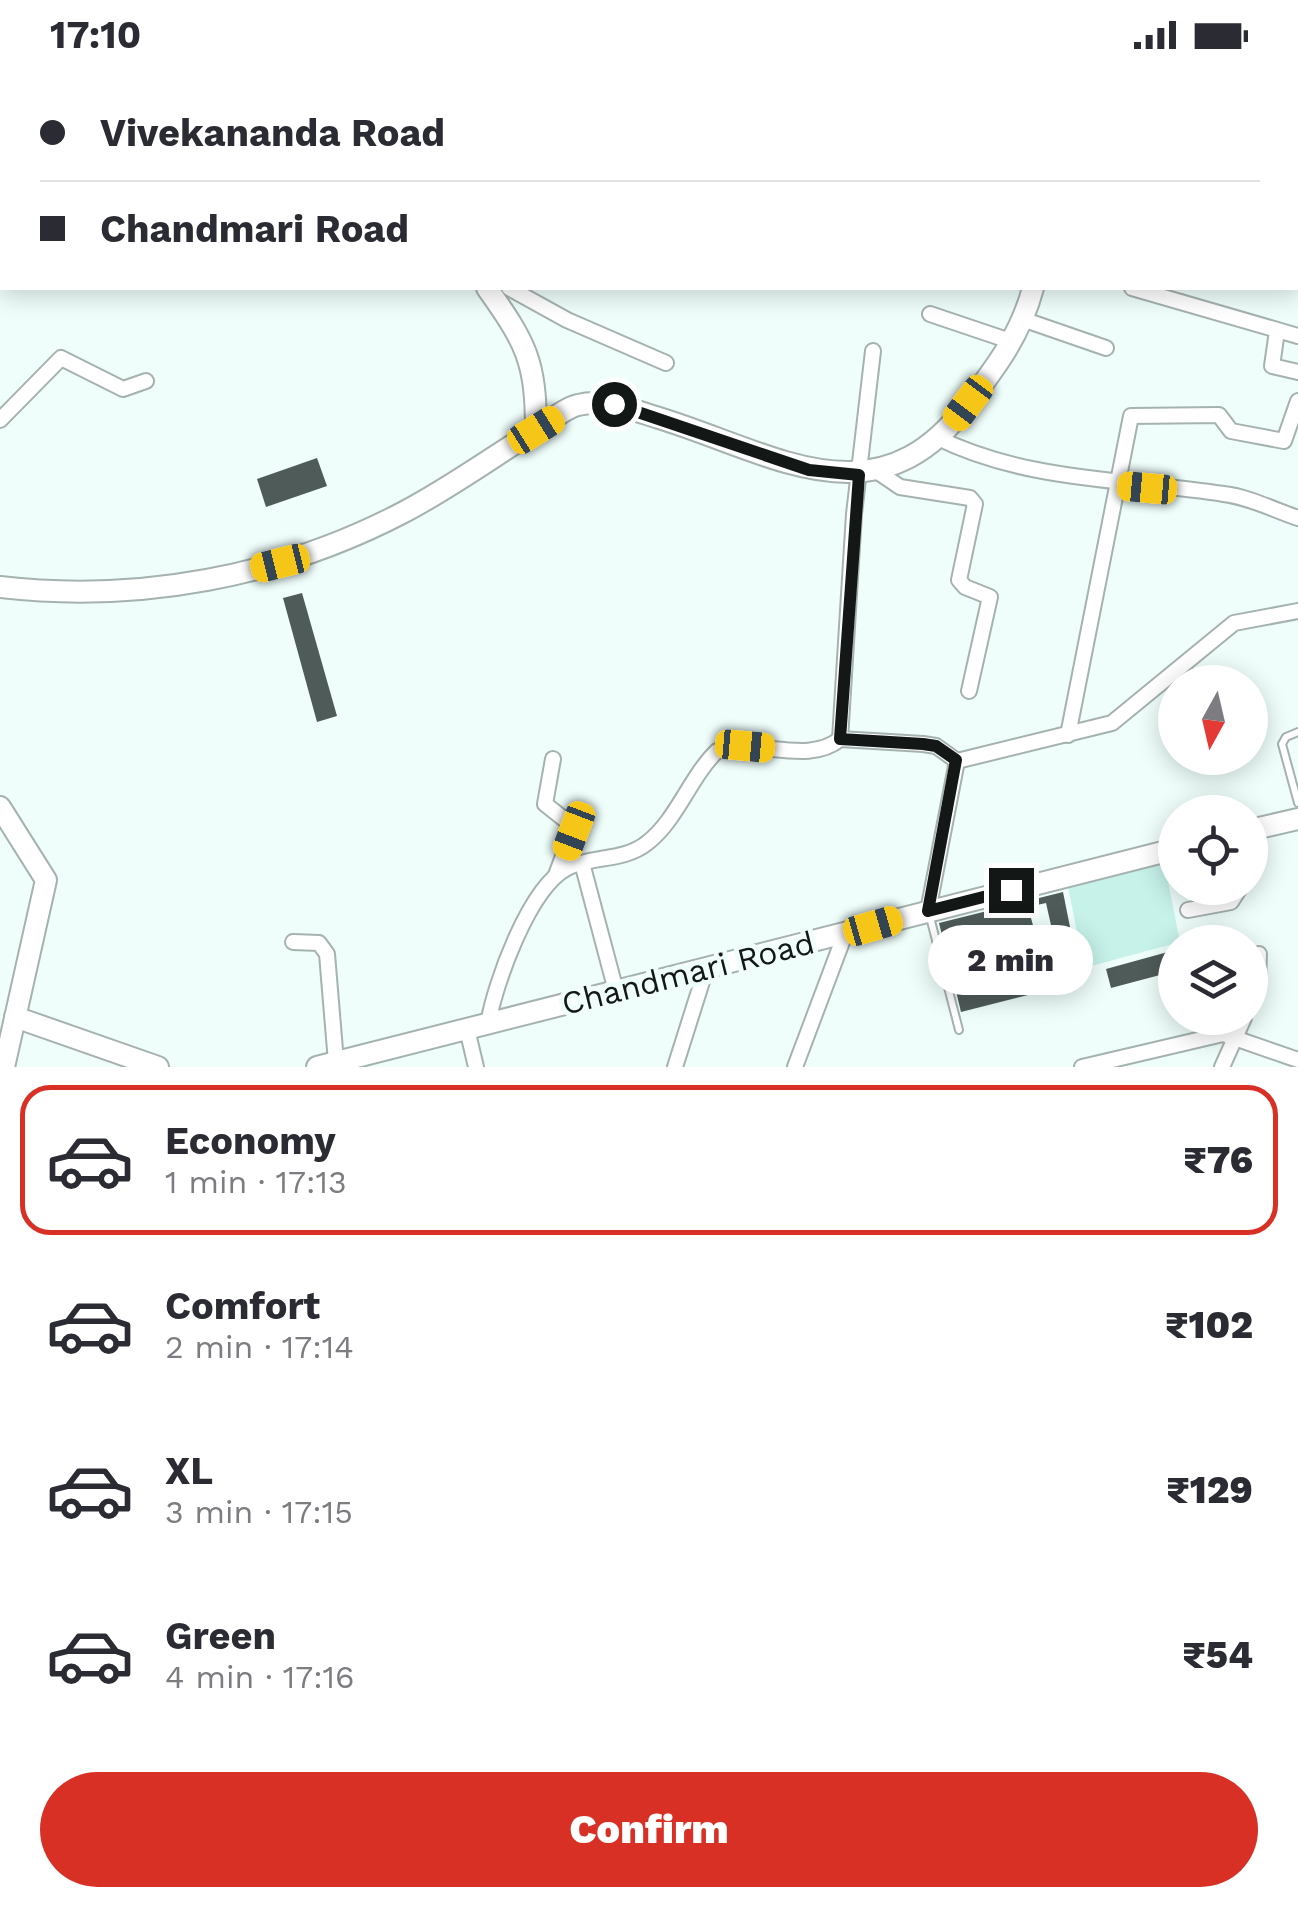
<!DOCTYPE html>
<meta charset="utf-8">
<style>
:root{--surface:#fff;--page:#f2f2f3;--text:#2b2b33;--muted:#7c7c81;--line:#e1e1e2;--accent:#d93025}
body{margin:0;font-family:"Work Sans",sans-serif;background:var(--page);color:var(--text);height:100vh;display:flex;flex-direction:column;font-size:38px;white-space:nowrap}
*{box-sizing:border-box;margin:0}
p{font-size:32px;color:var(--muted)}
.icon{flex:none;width:55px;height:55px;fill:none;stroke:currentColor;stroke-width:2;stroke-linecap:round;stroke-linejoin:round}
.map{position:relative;height:997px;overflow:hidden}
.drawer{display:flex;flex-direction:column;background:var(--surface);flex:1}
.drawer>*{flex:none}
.hud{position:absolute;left:0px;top:0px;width:1300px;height:220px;box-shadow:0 5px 25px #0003;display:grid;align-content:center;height:220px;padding:0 40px;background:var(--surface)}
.needle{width:65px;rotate:188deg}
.tools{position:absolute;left:1158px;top:595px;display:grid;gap:20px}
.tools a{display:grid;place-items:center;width:110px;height:110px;border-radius:50%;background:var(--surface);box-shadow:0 5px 25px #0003;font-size:50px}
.end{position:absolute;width:45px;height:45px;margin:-22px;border:12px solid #131817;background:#fff;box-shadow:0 0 0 5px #fff}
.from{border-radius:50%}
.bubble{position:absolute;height:70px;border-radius:35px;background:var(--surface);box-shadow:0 5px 25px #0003;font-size:32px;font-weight:800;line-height:70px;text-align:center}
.car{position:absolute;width:30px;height:60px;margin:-30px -15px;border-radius:12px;box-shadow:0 0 8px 2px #0007;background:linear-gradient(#f5c518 24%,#345 0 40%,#f5c518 0 76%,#345 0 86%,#f5c518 0)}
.hud b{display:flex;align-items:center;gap:35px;height:95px;font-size:38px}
.hud b+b{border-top:2px solid var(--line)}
.hud i{width:25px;height:25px;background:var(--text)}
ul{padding:18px 0 0;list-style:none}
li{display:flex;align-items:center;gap:30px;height:150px;margin:0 20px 15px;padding:0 20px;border:5px solid transparent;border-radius:30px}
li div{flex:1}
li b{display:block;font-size:38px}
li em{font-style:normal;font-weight:800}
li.selected{border-color:var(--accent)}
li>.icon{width:90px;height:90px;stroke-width:1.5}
.cta{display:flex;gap:20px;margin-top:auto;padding:20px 40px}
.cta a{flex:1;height:115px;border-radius:60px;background:var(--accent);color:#fff;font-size:40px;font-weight:800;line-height:115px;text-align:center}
.status{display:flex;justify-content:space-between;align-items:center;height:70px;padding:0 50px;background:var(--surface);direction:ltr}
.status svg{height:28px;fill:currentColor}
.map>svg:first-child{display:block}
</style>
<div class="status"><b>17:10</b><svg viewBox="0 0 49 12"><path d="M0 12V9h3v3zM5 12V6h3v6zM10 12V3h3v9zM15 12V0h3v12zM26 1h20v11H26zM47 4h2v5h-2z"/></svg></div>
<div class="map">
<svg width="1298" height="997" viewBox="0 0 1298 997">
<rect width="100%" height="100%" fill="#effefb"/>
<path fill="#c6f2ea" d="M1161,776L1180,872L1084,898L1065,801Z"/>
<g fill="#4f5b59">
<path d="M317,388L327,416L266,437L257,409Z"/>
<path d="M302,523L337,646L317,652L283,528Z"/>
<path d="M1063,822L1077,892L1060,895L1046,833L1028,837L1034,859L946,881L939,853Z"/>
<path d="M1175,880V901L1111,918L1106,899Z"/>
<path d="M1041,891L1048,920L961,942L954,913Z"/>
</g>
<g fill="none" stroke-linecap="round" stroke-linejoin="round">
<g stroke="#a5b2b0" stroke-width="10">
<g id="lane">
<path d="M379,2V0"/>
<path d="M439,2L440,0"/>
<path d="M0,140L2,141"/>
<path d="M1298,662L1286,667L1282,674L1298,733"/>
<path d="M930,847L959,960"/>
</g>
</g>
<g stroke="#a5b2b0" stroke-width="18">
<g id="street">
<path d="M571,0L578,2"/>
<path d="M1052,0L1061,2"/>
<path d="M1136,0L1147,2"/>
<path d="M1256,0L1265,2"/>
<path d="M158,2L159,0"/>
<path d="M459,2L460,0"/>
<path d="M647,2L648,0"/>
<path d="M784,2V0"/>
<path d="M1298,11V12"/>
<path d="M509,218L567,250L666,293"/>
<path d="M1132,218L1298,266"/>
<path d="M930,244L1013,272"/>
<path d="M1025,250L1106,278"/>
<path d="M1277,261L1272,296L1298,302"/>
<path d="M0,350L61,288L123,319L146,311"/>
<path d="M936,367C1026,412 1128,409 1224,424C1249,427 1274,440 1298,448"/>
<path d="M875,400L900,417L970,428L975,434L959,510L965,517L990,527L969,621"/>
<path d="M1068,665L1131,346L1219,345L1231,361L1284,371L1298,331"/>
<path d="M840,669L923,674L936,676L957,691"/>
<path d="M553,689L545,734L574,757L556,805"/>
<path d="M582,793L616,921"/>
<path d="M1188,840L1231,832L1240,818"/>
<path d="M928,841L957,691L1112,653L1234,553L1298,541"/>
<path d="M293,872L319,873L327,884L336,992"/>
<path d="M1250,932L1258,909L1259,884"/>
<path d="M488,954C495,913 529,818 567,798C593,785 623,792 647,773C677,750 690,707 717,681C756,667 807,696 840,669L854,444L873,281"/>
<path d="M467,959L476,997"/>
<path d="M675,997L706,899"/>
<path d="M795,997L845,864"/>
<path d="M1082,997L1223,964L1298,990"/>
<path d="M1222,997L1244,948"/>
</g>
</g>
<g stroke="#a5b2b0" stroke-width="24">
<g id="secondary">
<path d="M1085,2V0"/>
<path d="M0,62H2"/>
<path d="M487,218C526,273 536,291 536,360"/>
<path d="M0,517C138,533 280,507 404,442C450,418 494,386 539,358C550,351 565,338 578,335C605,328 633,340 659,348C773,383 876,456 967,335C996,297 1021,264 1033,218"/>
<path d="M0,737L46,810L4,997"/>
<path d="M1250,760L1298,749"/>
<path d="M15,947L158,997"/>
<path d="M317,997L1175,779"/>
</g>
</g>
<use href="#lane" stroke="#fff" stroke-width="6"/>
<use href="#street" stroke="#fff" stroke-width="14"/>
<use href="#secondary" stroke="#fff" stroke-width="20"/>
</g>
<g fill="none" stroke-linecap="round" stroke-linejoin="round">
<path stroke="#131817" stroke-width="12" d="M614,334L809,400L859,405L840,669L923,674L936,676L956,690L928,841L1011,820"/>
</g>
<g text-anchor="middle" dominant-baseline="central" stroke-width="10" stroke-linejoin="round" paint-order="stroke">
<g font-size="32" fill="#131817" stroke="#effefb">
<text transform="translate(688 903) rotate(-14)">Chandmari Road</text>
</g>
</g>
</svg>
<div class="tools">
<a><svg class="needle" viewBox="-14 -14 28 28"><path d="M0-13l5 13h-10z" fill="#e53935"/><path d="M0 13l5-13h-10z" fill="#7c7c81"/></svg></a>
<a><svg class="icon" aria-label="locate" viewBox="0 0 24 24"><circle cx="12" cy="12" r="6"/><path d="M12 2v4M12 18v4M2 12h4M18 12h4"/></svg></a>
<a><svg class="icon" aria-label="layers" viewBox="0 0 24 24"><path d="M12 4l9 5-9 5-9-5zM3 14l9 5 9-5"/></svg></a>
</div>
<i class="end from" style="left:614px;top:334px"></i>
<i class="end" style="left:1011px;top:820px"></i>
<div class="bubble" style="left:928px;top:855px;width:165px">2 min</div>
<i class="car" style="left:968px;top:333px;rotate:217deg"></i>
<i class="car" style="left:536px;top:360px;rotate:58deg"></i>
<i class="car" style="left:1147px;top:418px;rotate:275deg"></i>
<i class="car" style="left:280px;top:493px;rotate:256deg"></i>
<i class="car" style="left:745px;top:676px;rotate:95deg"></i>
<i class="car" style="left:574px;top:761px;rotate:201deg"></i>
<i class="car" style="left:873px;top:856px;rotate:74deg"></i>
<div class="hud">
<b><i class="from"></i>Vivekananda Road</b>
<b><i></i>Chandmari Road</b>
</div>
</div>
<section class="drawer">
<ul>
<li class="selected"><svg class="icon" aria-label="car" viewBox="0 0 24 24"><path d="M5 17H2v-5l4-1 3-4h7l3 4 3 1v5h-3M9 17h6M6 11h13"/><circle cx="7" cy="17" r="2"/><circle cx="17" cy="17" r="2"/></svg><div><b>Economy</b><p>1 min · 17:13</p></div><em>₹76</em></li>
<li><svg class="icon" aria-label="car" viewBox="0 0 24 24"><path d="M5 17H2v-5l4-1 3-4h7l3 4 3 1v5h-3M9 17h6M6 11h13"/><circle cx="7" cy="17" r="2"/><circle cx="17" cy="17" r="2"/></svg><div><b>Comfort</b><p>2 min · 17:14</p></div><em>₹102</em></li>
<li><svg class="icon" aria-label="car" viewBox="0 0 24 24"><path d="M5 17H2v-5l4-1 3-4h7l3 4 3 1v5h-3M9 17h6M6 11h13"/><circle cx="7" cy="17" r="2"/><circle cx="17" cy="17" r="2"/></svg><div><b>XL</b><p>3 min · 17:15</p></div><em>₹129</em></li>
<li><svg class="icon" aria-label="car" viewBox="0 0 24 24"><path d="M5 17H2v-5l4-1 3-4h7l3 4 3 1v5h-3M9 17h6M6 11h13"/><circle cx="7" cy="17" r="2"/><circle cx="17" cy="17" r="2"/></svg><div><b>Green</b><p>4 min · 17:16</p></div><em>₹54</em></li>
</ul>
<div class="cta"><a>Confirm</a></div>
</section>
